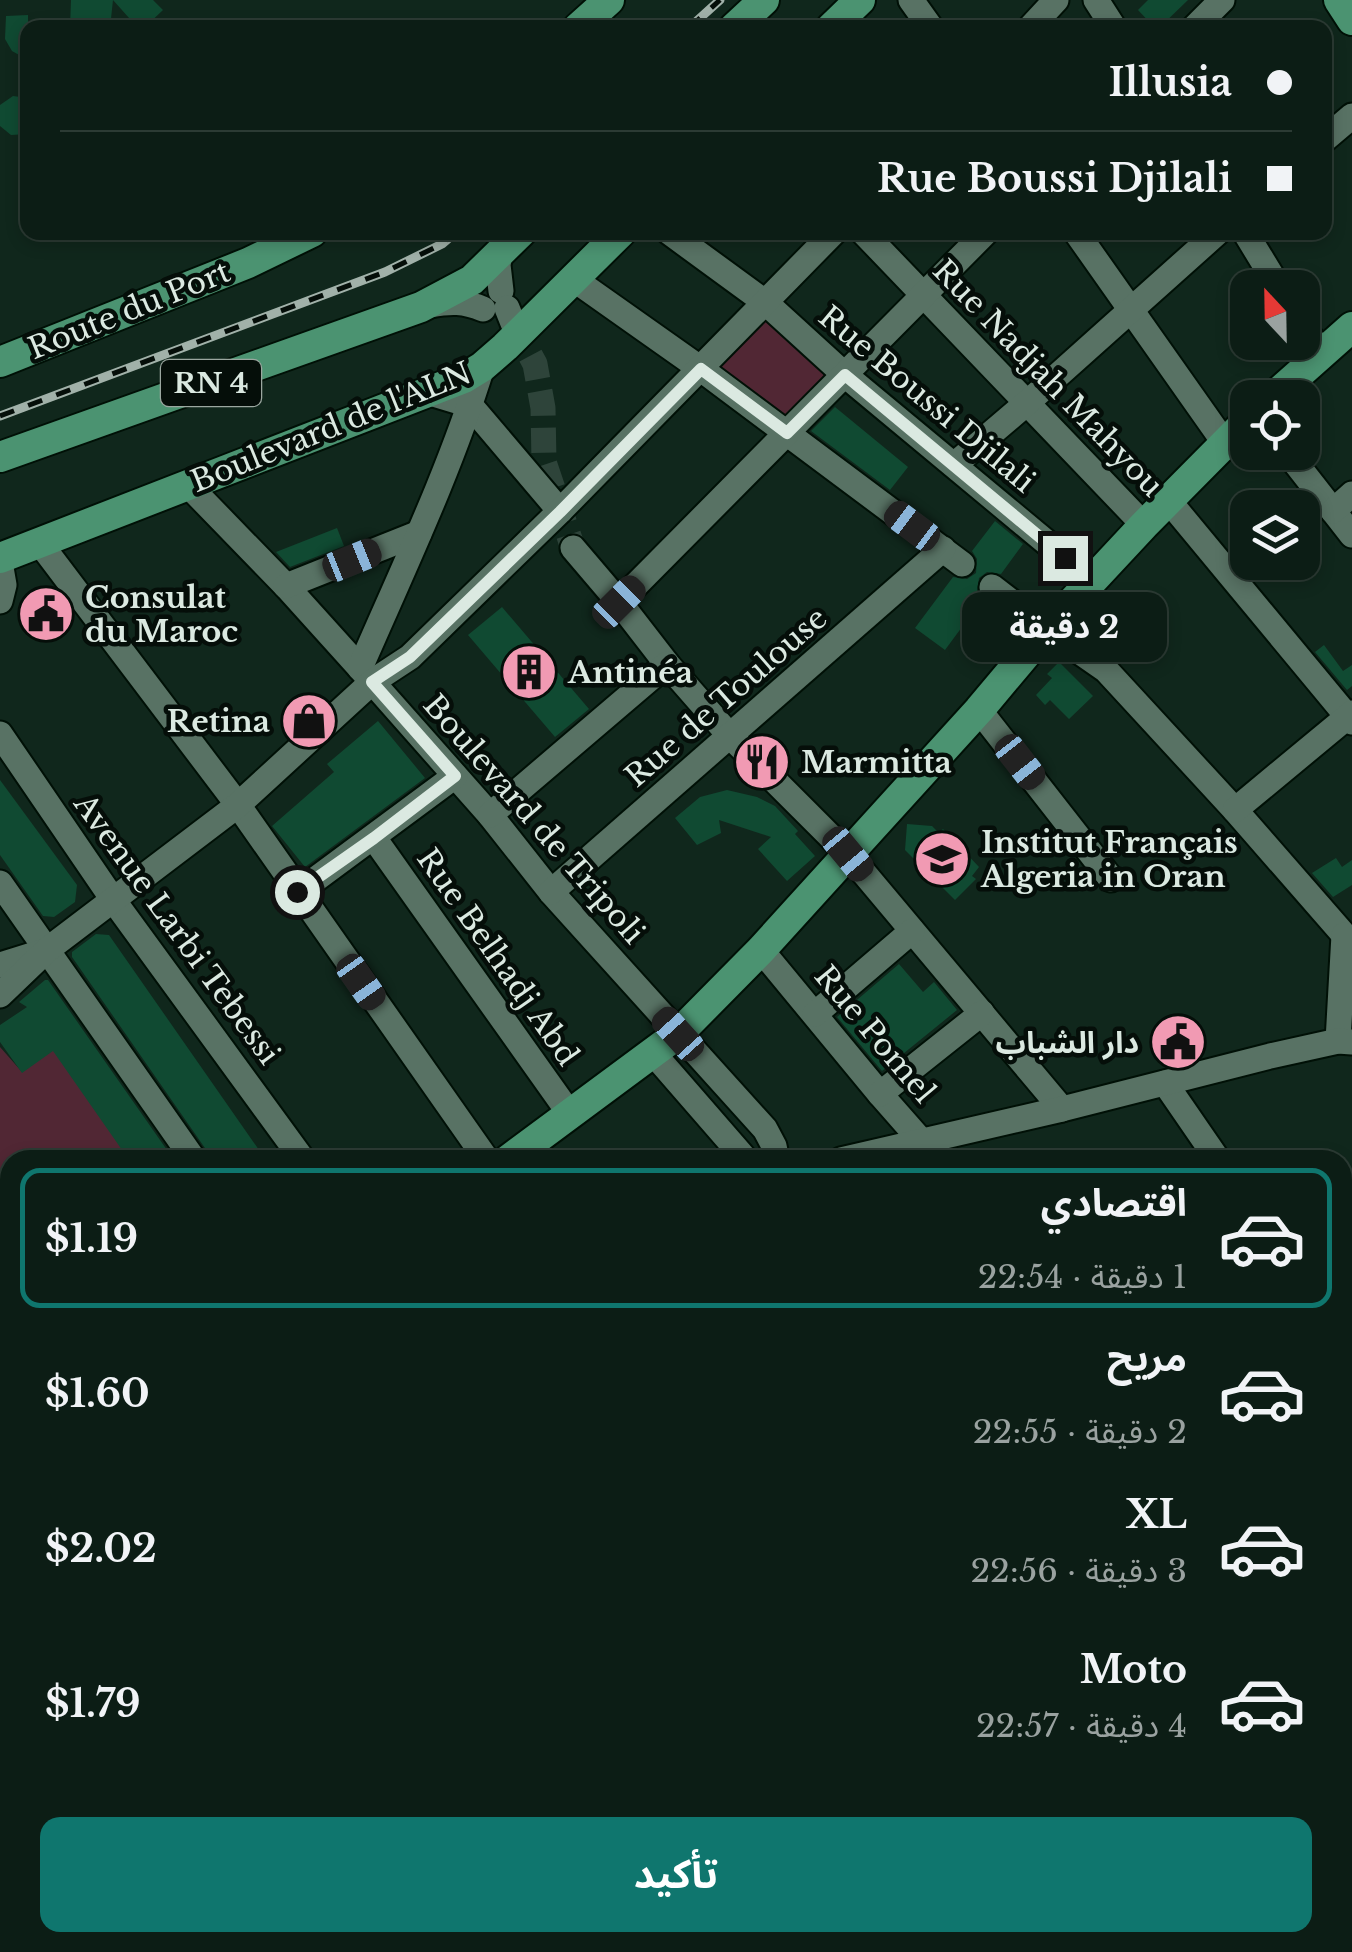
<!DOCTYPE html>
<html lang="ar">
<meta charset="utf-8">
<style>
:root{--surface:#0c1d15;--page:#15261e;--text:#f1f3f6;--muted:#9aa2a0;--line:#2c3b34;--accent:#0f766e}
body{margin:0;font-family:"Libre Baskerville","Noto Sans Arabic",serif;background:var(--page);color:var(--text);direction:rtl;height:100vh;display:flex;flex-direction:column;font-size:38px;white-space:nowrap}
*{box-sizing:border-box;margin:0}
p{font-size:32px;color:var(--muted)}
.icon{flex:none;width:55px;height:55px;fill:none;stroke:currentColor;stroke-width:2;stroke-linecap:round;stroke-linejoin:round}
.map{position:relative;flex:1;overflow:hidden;direction:ltr}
.side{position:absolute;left:0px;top:1150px;width:1352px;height:802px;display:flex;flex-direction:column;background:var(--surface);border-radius:30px 30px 0 0;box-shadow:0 5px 15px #0003,0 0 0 2px var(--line);direction:rtl}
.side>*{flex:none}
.banner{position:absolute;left:20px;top:20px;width:1312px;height:220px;border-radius:20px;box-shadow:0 5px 15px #0003,0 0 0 2px var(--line);direction:rtl;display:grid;align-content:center;height:220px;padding:0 40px;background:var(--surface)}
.needle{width:65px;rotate:338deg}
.controls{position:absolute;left:1230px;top:270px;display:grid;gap:20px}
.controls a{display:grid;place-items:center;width:90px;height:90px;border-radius:20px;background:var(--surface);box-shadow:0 5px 15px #0003,0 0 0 2px var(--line);font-size:50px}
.end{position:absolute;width:45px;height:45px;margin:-22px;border:12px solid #dbe9e1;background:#111;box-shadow:0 0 0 5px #111}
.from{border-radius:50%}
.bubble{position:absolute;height:70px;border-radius:20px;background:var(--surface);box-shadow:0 5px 15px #0003,0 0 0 2px var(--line);font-size:32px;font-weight:700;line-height:70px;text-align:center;direction:rtl}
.car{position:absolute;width:30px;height:60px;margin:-30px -15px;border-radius:12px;box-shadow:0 0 8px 2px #0007;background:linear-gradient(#222 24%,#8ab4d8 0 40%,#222 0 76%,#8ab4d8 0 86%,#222 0)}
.banner b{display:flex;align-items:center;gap:35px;height:95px;font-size:38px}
.banner b+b{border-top:2px solid var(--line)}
.banner i{width:25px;height:25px;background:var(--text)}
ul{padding:18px 0 0;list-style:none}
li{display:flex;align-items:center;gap:30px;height:140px;margin:0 20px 15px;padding:0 20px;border:5px solid transparent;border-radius:20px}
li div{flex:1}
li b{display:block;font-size:38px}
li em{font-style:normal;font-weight:700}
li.active{border-color:var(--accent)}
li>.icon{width:90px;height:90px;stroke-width:1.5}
.primary-button{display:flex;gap:20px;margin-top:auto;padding:20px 40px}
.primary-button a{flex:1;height:115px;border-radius:20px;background:var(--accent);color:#fff;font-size:40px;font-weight:700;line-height:115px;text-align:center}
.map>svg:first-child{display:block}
</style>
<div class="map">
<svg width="1352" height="1952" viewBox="0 0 1352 1952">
<rect width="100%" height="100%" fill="#10271c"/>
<g fill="#512734">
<path d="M764,320L827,375L785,417L720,367Z"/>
<path d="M54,1046L134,1160H10V1354L0,1339V1047L22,1072Z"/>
</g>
<g fill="#104a32">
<path d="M71,0H153L163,10L144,28H138L113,0L110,28H70Z"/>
<path d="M1148,0H1188L1159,28H1155L1138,10Z"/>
<path d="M28,15V60L12,51L5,39L6,16Z"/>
<path d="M13,96L28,98V134L11,135L0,126V105Z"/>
<path d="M835,407L908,467L890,490L811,431Z"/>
<path d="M995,521L1023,544L1001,574L987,572L979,578L977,592L982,600L945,650L915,628L953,577L967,579L976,573L977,559L972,551Z"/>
<path d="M337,528L344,546L290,567L276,552Z"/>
<path d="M502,607L589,709L555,737L468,635Z"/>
<path d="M1324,645L1343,671L1352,665V686L1347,690L1315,652Z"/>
<path d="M1059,662L1093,696L1069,719L1050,700L1045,705L1036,695L1052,678L1047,674Z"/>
<path d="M378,721L425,778L305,867L272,826L334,772L327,764Z"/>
<path d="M0,780L77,885L75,902L54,917L43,916L0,855Z"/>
<path d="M727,790L757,797L775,806L798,831L795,834L815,856L787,881L758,849L771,837L719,820L721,833L697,845L675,818L700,797Z"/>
<path d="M907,824L932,826L939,833L943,829L979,867L972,876L976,879L955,900L905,850Z"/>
<path d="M1336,858L1342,867L1352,860V885L1333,897L1312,873Z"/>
<path d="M96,934L109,935L266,1160H211L207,1151L72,957V952Z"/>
<path d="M899,964L923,992L934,982L957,1010L882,1071L837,1017Z"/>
<path d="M45,980H48L174,1160H129L53,1051L22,1073L0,1042V1025L27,1007L19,1002Z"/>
</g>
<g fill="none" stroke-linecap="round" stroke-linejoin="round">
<path stroke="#2e443a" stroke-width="25" stroke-dasharray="25 12" stroke-linecap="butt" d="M513,323L535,364L543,408L544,462L573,548"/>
<g stroke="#001006" stroke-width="29">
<g id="minor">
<path d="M911,0L931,28"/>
<path d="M1096,0L1114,28"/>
<path d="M1030,28L1056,0"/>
<path d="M1194,28L1222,0"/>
<path d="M1325,139L1352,116"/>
<path d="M669,232L766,303L845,375L1093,581"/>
<path d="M863,232L1144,525"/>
<path d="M1076,232L1224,442"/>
<path d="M1245,232L1279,288"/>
<path d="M500,253L498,265L501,291"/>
<path d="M575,280L701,369L962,564"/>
<path d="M430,305C451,301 464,301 483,309"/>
<path d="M507,308L513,323"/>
<path d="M1302,324L1321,353"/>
<path d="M427,392L470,405L560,511"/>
<path d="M1287,452L1352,535"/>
<path d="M954,465L1028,402L1218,232"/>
<path d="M188,485L286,586L360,668L490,815L551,892L765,1129L774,1146L777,1160"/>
<path d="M1168,500L1352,722"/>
<path d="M1333,511L1352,494"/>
<path d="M39,542L238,805L487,1160"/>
<path d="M573,548L619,602L667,664L731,737L848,854L1062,1109"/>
<path d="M0,562L4,585L0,601"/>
<path d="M286,586L419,533"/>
<path d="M992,587L1047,629L1106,670L1235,810L1352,944"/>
<path d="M619,602L986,232"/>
<path d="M360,668C403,569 450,471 482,367"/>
<path d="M979,710L1111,879"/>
<path d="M0,734L114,901L303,1160"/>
<path d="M1235,810L1352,713"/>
<path d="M490,815L667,664"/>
<path d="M374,838L570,1114"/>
<path d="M0,883L194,1160"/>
<path d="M551,892L943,549"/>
<path d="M297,893L455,776"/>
<path d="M761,950L880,1094L938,1160"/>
<path d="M0,965L42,952"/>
<path d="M0,995L47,950L238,805L372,682L410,657L560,511L834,232"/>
<path d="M815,1014L912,931"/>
<path d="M1338,1041L1344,935"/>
<path d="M653,1053L746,1160"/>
<path d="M1165,1083L1218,1160"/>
<path d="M880,1094L982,1013"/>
<path d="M841,1160L1062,1109L1270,1056L1338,1041L1352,1042"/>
<path d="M1342,1224L1352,1217"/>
<path d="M1342,1311L1352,1323"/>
<path d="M1342,1395L1352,1385"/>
<path d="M0,1420L10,1435"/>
<path d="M0,1468L10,1471"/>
<path d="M1342,1586L1352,1578"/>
<path d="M0,1650L10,1664"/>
<path d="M1342,1664L1352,1656"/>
<path d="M1342,1713L1352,1724"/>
<path d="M0,1756L10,1772"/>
<path d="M0,1920L10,1912"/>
<path d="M0,1936L8,1952"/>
<path d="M134,1942L139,1952"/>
<path d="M294,1942L300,1952"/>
<path d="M489,1942L494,1952"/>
<path d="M679,1942L684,1952"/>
<path d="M1050,1942L1063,1952"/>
<path d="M213,1952L228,1942"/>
<path d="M405,1952L418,1942"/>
<path d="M699,1952L717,1942"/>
<path d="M944,1952L952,1942"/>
</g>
</g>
<g stroke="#001006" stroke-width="34">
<g id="major">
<path d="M1339,0L1352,20"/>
<path d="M578,28L609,0"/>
<path d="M734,28L764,0"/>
<path d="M831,28L860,0"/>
<path d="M0,362L248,263L312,232"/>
<path d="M1272,398L1352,327"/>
<path d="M0,457L421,307L472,280L521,232"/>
<path d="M0,558L464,378L482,367L505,347L621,232"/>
<path d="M508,1160L678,1034L761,950L979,710L1047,629L1144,525L1248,420"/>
<path d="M0,1519L10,1512"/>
<path d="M1342,1829L1352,1816"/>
<path d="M1266,1952L1272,1942"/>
</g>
</g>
<use href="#minor" stroke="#587264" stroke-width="25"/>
<use href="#major" stroke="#4b9371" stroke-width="30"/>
<g stroke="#a1b1a9" stroke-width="9">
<g id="rail">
<path d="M689,28L720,0"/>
<path d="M0,416L385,272L442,244L456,232"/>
<path d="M1342,1870L1352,1856"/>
<path d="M1301,1952L1305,1942"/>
</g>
</g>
<use href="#rail" stroke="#050e09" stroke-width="5" stroke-dasharray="15" stroke-linecap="butt"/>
</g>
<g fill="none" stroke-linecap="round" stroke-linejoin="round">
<path stroke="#dbe9e1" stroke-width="12" d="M297,892L374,838L455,776L372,682L410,657L560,512L701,369L787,433L845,375L1065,558"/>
</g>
<defs>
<g id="civic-disc" transform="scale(2.875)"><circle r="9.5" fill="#f19ab3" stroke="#050e09"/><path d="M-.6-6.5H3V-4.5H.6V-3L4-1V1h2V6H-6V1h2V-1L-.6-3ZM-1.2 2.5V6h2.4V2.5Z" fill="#111"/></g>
<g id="building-disc" transform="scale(2.875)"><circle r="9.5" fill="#f19ab3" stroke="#050e09"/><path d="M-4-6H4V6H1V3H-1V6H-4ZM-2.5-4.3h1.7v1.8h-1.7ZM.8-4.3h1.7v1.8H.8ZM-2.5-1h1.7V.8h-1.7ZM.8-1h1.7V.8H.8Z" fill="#111"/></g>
<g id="shop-disc" transform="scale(2.875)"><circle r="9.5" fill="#f19ab3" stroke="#050e09"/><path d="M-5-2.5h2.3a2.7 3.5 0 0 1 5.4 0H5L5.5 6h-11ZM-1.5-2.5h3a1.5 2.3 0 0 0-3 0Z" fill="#111"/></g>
<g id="restaurant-disc" transform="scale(2.875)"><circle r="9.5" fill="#f19ab3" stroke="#050e09"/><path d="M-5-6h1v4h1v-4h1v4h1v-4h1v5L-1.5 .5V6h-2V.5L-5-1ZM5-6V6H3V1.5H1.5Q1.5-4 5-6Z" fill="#111"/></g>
<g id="university-disc" transform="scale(2.875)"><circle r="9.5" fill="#f19ab3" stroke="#050e09"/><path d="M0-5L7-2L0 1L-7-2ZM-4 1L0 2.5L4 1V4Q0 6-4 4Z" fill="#111"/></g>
</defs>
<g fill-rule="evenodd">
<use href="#civic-disc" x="46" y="614"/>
<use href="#building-disc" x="529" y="672"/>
<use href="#shop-disc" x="309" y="721"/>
<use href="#restaurant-disc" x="762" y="762"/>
<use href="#university-disc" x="942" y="859"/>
<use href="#civic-disc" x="1178" y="1042"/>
</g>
<g text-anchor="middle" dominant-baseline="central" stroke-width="9" stroke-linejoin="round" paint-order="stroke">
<rect fill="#050e09" stroke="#9ba7a0" stroke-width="2.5" x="161" y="360" width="100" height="46" rx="8"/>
<g font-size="28" font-weight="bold" fill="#dbe9e1">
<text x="211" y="383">RN 4</text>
</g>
<g font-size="30" fill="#dbe9e1" stroke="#050e09">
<text transform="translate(129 310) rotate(-22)">Route du Port</text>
<text transform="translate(1048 378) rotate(46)">Rue Nadjah Mahyou</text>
<text transform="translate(927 399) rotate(40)">Rue Boussi Djilali</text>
<text transform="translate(331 427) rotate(-22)">Boulevard de l'ALN</text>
<text transform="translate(726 697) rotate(-41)">Rue de Toulouse</text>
<text transform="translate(534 819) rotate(49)">Boulevard de Tripoli</text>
<text transform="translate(177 929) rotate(54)">Avenue Larbi Tebessi</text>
<text transform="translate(498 957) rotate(55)">Rue Belhadj Abd</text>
<text transform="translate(875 1034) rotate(50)">Rue Pomel</text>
</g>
<g font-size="30" font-weight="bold" fill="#dbe9e1" stroke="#050e09" text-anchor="start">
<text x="85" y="597">Consulat<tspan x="85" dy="34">du Maroc</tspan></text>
<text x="568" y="672">Antinéa</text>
<text x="270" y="721" text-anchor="end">Retina</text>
<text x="801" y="762">Marmitta</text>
<text x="981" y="842">Institut Français<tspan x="981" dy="34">Algeria in Oran</tspan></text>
<text x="1139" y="1042" text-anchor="end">دار الشباب</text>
</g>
</g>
</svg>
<div class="controls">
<a><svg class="needle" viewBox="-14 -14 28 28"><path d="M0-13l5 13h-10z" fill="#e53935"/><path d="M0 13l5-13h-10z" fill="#9aa2a0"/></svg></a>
<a><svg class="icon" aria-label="locate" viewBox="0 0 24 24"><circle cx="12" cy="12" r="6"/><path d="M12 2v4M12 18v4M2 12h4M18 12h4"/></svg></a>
<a><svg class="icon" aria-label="layers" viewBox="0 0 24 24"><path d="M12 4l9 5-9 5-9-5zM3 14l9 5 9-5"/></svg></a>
</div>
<i class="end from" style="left:297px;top:892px"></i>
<i class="end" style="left:1065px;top:558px"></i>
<div class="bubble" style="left:962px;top:592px;width:205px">2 دقيقة</div>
<i class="car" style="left:912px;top:526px;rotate:307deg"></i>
<i class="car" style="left:352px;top:560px;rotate:68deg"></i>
<i class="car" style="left:619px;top:602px;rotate:45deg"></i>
<i class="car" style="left:1020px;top:762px;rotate:142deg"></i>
<i class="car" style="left:848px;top:854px;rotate:140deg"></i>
<i class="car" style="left:361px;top:982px;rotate:145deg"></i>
<i class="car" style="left:678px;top:1034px;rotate:318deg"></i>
<div class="banner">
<b><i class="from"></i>Illusia</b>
<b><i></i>Rue Boussi Djilali</b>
</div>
<section class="side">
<ul>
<li class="active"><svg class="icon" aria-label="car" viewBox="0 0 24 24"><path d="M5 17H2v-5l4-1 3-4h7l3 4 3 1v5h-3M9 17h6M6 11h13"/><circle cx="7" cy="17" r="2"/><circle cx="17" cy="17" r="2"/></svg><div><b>اقتصادي</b><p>1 دقيقة · 22:54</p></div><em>$1.19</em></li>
<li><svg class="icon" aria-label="car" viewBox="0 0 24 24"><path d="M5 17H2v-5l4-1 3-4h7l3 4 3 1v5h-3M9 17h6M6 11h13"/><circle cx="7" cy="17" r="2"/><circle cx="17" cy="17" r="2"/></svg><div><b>مريح</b><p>2 دقيقة · 22:55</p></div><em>$1.60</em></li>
<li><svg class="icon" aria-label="car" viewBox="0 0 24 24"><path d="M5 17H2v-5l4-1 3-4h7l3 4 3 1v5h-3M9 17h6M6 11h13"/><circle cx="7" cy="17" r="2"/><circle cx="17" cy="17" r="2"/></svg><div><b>XL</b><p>3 دقيقة · 22:56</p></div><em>$2.02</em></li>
<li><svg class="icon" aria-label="car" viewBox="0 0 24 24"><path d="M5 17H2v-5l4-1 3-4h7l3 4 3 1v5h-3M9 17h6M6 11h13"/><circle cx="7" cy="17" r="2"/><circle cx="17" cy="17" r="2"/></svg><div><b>Moto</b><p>4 دقيقة · 22:57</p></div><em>$1.79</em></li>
</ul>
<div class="primary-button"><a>تأكيد</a></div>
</section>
</div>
